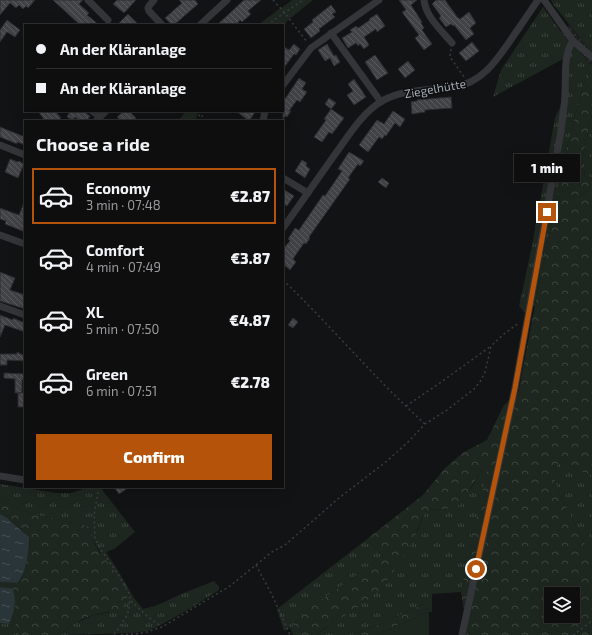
<!DOCTYPE html>
<meta charset="utf-8">
<style>
:root{--surface:#0e0e0f;--page:#171718;--text:#f1f3f6;--muted:#9b9c9e;--line:#2e2e2f;--accent:#b45309}
body{margin:0;font-family:"Exo 2",sans-serif;background:var(--page);color:var(--text);height:100vh;display:flex;flex-direction:column;font-size:15px;white-space:nowrap}
*{box-sizing:border-box;margin:0}
p{font-size:13px;color:var(--muted)}
.icon{flex:none;width:22px;height:22px;fill:none;stroke:currentColor;stroke-width:2;stroke-linecap:round;stroke-linejoin:round}
.map{position:relative;flex:1;overflow:hidden}
.panel{position:absolute;left:24px;top:120px;width:260px;height:368px;display:flex;flex-direction:column;background:var(--surface);border-radius:0px;box-shadow:0 4px 16px #0002,0 0 0 1px var(--line)}
.panel>*{flex:none}
.top-card{position:absolute;left:24px;top:24px;width:260px;height:88px;border-radius:0px;box-shadow:0 4px 16px #0002,0 0 0 1px var(--line);display:grid;align-content:center;height:88px;padding:0 12px;background:var(--surface)}
.controls{position:absolute;left:544px;top:587px;display:grid;gap:8px}
.controls a{display:grid;place-items:center;width:36px;height:36px;border-radius:0px;background:var(--surface);box-shadow:0 4px 16px #0002,0 0 0 1px var(--line);font-size:20px}
.end{position:absolute;width:18px;height:18px;margin:-9px;border:5px solid #b45309;background:#fff;box-shadow:0 0 0 2px #fff}
.from{border-radius:50%}
.bubble{position:absolute;height:28px;border-radius:0px;background:var(--surface);box-shadow:0 4px 16px #0002,0 0 0 1px var(--line);font-size:13px;font-weight:800;line-height:28px;text-align:center}
.top-card b{display:flex;align-items:center;gap:14px;height:38px;font-size:15px}
.top-card b+b{border-top:1px solid var(--line)}
.top-card i{width:10px;height:10px;background:var(--text)}
ul{padding:0;list-style:none}
li{display:flex;align-items:center;gap:12px;height:56px;margin:0 8px 6px;padding:0 4px;border:2px solid transparent;border-radius:0px}
li div{flex:1}
li b{display:block;font-size:15px}
li em{font-style:normal;font-weight:800}
li.active{border-color:var(--accent)}
li>.icon{width:36px;height:36px;stroke-width:1.5}
h2{padding:0 12px;font-size:18px;line-height:48px}
.primary-button{display:flex;gap:8px;margin-top:auto;padding:8px 12px}
.primary-button a{flex:1;height:46px;border-radius:0px;background:var(--accent);color:#fff;font-size:16px;font-weight:800;line-height:46px;text-align:center}
.map>svg:first-child{display:block}
</style>
<div class="map">
<svg width="592" height="635" viewBox="0 0 592 635">
<defs>
<pattern id="industrial-furrows" width="10" height="10" patternUnits="userSpaceOnUse"><rect width="10" height="10" fill="#1e1f21"/><path d="M-1 1l2-2M0 10L10 0M9 11l2-2" fill="none" stroke="#3c3d3f"/></pattern>
<pattern id="grass-tufts" width="24" height="20" patternUnits="userSpaceOnUse"><rect width="24" height="20" fill="#1e271f"/><path d="M3 7l-1-3M5 7V3M7 7l1-3M15 17l-1-3M17 17v-4M19 17l1-3" fill="none" stroke="#3c443d"/></pattern>
<pattern id="forest-crowns" width="20" height="18" patternUnits="userSpaceOnUse"><rect width="20" height="18" fill="#1e271f"/><path d="M2 6a3 3 0 1 1 6 0M12 15a3 3 0 1 1 6 0" fill="none" stroke="#3c443d"/></pattern>
<pattern id="water-ripples" width="26" height="14" patternUnits="userSpaceOnUse"><rect width="26" height="14" fill="#2a353a"/><path d="M2 4q2-2 4 0t4 0M15 11q2-2 4 0t4 0" fill="none" stroke="#465054"/></pattern>
<pattern id="building-back-hatch" width="6" height="6" patternUnits="userSpaceOnUse"><rect width="6" height="6" fill="#414347"/><path d="M-1 5l2 2M0 0l6 6M5-1l2 2" fill="none" stroke="#595b5f"/></pattern>
</defs>
<rect width="100%" height="100%" fill="#121314"/>
<path fill="url(#industrial-furrows)" d="M569,25L592,53V65L589,63L583,55L567,40L561,32Z"/>
<g fill="url(#grass-tufts)">
<path d="M551,0H592V53L553,4Z"/>
<path d="M543,7L567,40L583,55L589,63L568,143L535,305L525,313L519,306L532,246L555,118L561,105L563,59L493,97L501,70Z"/>
<path d="M592,115V179L585,176L582,160Z"/>
<path d="M561,458L575,469L592,475V558L559,493L554,477L557,465Z"/>
<path d="M483,468L488,470L461,592L432,594V612H429L424,604L376,626L352,635H316L382,588L418,530L426,510L445,509L470,490Z"/>
<path d="M0,484L56,493H71L90,487H100L135,532L114,549L106,552L117,569L134,598L143,609C158,606 166,601 179,595C190,590 203,586 214,581L219,587V590L191,608L157,627L147,631L132,633L60,635L73,624L95,615L110,612L101,553L92,539L90,527L80,524L64,521L55,518L41,516L24,511L0,499Z"/>
<path d="M367,539L383,555L346,583L312,606L290,628L284,631L277,609Z"/>
<path d="M12,614L17,628L20,634V635H0V623L9,624Z"/>
</g>
<g fill="url(#forest-crowns)" fill-rule="evenodd">
<path d="M589,63L592,65V115L582,160L585,176L592,179V475L575,469L561,458L557,465L554,477L559,493L592,558V635H466L467,629L461,592L487,471L483,468L460,505L445,509L426,510L411,545L382,588L354,610L325,628L316,635H293L290,628L312,606L346,583L383,555L367,539L423,495L445,468L464,452L487,440L504,405L518,394L535,305L568,143ZM551,594H573V616H551Z"/>
<path d="M0,499L24,511L41,516L55,518L64,521L80,524L90,527C91,531 91,535 92,539C98,555 128,582 127,597C126,613 105,611 94,615C88,617 80,620 75,623C69,626 65,631 60,635H20V634L17,628L12,614L15,606L10,588L0,587V582L17,583C23,579 23,571 25,564C27,556 31,546 29,539C27,532 7,518 0,514Z"/>
<path d="M424,604L429,612L376,635H352L376,626Z"/>
</g>
<g fill="#1e271f">
<path d="M292,0H313L287,21L283,27V25H258L279,9L287,4Z"/>
<path d="M186,111H199L195,121H178Z"/>
<path d="M429,612V635H376Z"/>
</g>
<g fill="url(#water-ripples)">
<path d="M0,514L7,518L29,537C30,548 25,577 17,583L0,582Z"/>
<path d="M0,587L10,588L13,590C17,605 14,611 9,624L0,623Z"/>
</g>
<g fill="url(#building-back-hatch)" stroke="#2c2d30">
<path d="M0,0H35L28,8L26,6L23,9L19,5L16,8L10,3L0,15Z"/>
<path d="M53,0H83L79,4L89,13L87,15L99,25H80Z"/>
<path d="M117,0H136L124,13L113,4Z"/>
<path d="M179,0H195L198,4L174,25H172L165,18L182,3Z"/>
<path d="M244,0H261L248,11L251,14L242,22L240,20L236,25H217Z"/>
<path d="M399,0H417L411,5L422,22L421,23L424,28L422,30L432,44L424,50L415,38L419,35L402,12L406,10Z"/>
<path d="M436,0H445L458,18H459L460,19L469,12L476,23L470,28L474,34L466,40L454,25L453,26L451,24L446,27L439,18L441,16L432,4Z"/>
<path d="M331,5L336,12L332,14L335,17L319,29L320,31L311,38L304,29L313,22L312,20Z"/>
<path d="M128,14L139,25H117Z"/>
<path d="M377,14L385,26L377,32L376,29L364,37L369,45L364,49L360,44L358,46L356,43L348,48L342,38L352,32L350,30L356,26L358,28L370,20L369,19Z"/>
<path d="M7,20L20,30L15,37L7,32L0,42V30Z"/>
<path d="M472,42L479,51L466,61L459,53Z"/>
<path d="M294,44L300,49L296,55L294,54L283,69V46L289,50Z"/>
<path d="M327,44L334,56L336,55L340,62L334,66L330,58L325,61L318,50Z"/>
<path d="M375,55L388,73L377,80L365,62Z"/>
<path d="M408,61L415,70L405,78L398,69Z"/>
<path d="M299,78L306,83L302,89L307,92L300,102L297,100L289,111H291L287,117L285,116L283,120V97L285,99Z"/>
<path d="M354,79L366,97L354,105L347,95L353,91L348,84Z"/>
<path d="M451,97L452,108L425,110V112L412,114L411,102L417,101V100Z"/>
<path d="M329,98L336,103L331,109L325,104Z"/>
<path d="M331,109L344,118L332,134L329,132L322,142L314,137L326,120L324,119Z"/>
<path d="M38,111H55L61,118L57,121H45Z"/>
<path d="M65,111H83L90,116L87,121H80L75,117L73,120L67,117L69,113Z"/>
<path d="M124,111H129L136,118L133,121H121L117,117Z"/>
<path d="M236,111H256L249,121Z"/>
<path d="M393,111L405,119L400,127L395,123L386,136L385,135L382,139L379,137L368,152L359,145L377,120L384,124Z"/>
<path d="M0,127L25,137V145L17,142V144L0,137Z"/>
<path d="M349,152L364,161L360,166L358,164L348,178L350,179L309,237L310,238L306,244L304,243L297,253L293,259L296,262L290,270L283,264V249L290,241L288,239L295,228L299,230L323,195L325,196L342,171L338,169Z"/>
<path d="M10,159L18,162L19,161L24,164L18,178L5,172Z"/>
<path d="M302,160L307,163L306,166L310,169L305,178L295,171Z"/>
<path d="M382,178L389,183L386,188L378,182Z"/>
<path d="M283,189L294,196L287,206L283,204Z"/>
<path d="M25,200V232L5,224L6,221L0,219V208L19,215Z"/>
<path d="M0,272L15,278L10,290L25,295V309L0,301Z"/>
<path d="M0,315L13,320V318L25,323V332L5,325L0,337Z"/>
<path d="M293,318L298,322L293,328L288,325Z"/>
<path d="M17,352L25,356V361L7,360V365H0V354H17Z"/>
<path d="M4,373L25,374V380H22V393H15V379L4,378Z"/>
<rect x="18" y="393" width="7" height="14"/>
<path d="M114,487H129L119,494Z"/>
</g>
<g fill="none" stroke-linecap="round" stroke-linejoin="round">
<g stroke="#393c40" stroke-width="1.5" stroke-dasharray="2 3" stroke-linecap="butt">
<path d="M273,0L284,12L307,42"/>
<path d="M267,25L303,0"/>
<path d="M451,49L450,57L464,77"/>
<path d="M199,111L205,121"/>
<path d="M197,121L201,111"/>
<path d="M283,280C332,327 375,379 425,424"/>
<path d="M406,406L437,385L491,346"/>
<path d="M99,487L94,515L95,538L101,550L118,574L130,595L129,610L126,617L114,635"/>
<path d="M256,565L272,595L290,635"/>
<path d="M131,601L147,616L162,627"/>
<path d="M121,635L134,634L147,632L162,627L230,586L272,552L285,545L339,498L387,461L408,442L425,424L447,410L474,389L480,382L485,372L488,360L491,346L504,334L519,323"/>
<path d="M573,635L592,621"/>
</g>
<g stroke="#333539" stroke-width="7">
<path d="M88,0L108,20"/>
<path d="M154,0L149,6L148,8L149,11L162,25"/>
<path d="M424,0C426,17 441,30 452,43"/>
<path d="M544,0L573,41L592,57"/>
<path d="M200,25L227,0"/>
<path d="M331,33L381,102"/>
<path d="M283,85L311,48L379,0"/>
<path d="M92,111L100,117"/>
<path d="M96,121L106,111"/>
<path d="M263,121L265,111"/>
<path d="M0,145L25,155"/>
<path d="M283,178L308,193"/>
<path d="M283,228C301,203 318,178 336,153C349,135 362,113 382,101C403,89 430,90 454,87C482,83 497,60 512,38C521,25 529,13 538,0"/>
<path d="M0,235L25,244"/>
<path d="M0,306L25,315"/>
<path d="M0,476L25,480"/>
<path d="M462,635L515,388L561,131C562,120 564,108 565,97C566,80 563,54 573,41"/>
</g>
</g>
<g fill="none" stroke-linecap="round" stroke-linejoin="round">
<path stroke="#b45309" stroke-width="5" d="M476,569L515,388L547,212"/>
</g>
<g text-anchor="middle" dominant-baseline="central" stroke-width="3" stroke-linejoin="round" paint-order="stroke">
<g font-size="12" fill="#a3abb5" stroke="#0d0e0f">
<text transform="translate(435 88) rotate(-10)">Ziegelhütte</text>
</g>
</g>
</svg>
<div class="controls">
<a><svg class="icon" aria-label="layers" viewBox="0 0 24 24"><path d="M12 4l9 5-9 5-9-5zM3 14l9 5 9-5"/></svg></a>
</div>
<i class="end from" style="left:476px;top:569px"></i>
<i class="end" style="left:547px;top:212px"></i>
<div class="bubble" style="left:514px;top:154px;width:66px">1 min</div>
<div class="top-card">
<b><i class="from"></i>An der Kläranlage</b>
<b><i></i>An der Kläranlage</b>
</div>
<section class="panel">
<h2>Choose a ride</h2>
<ul>
<li class="active"><svg class="icon" aria-label="car" viewBox="0 0 24 24"><path d="M5 17H2v-5l4-1 3-4h7l3 4 3 1v5h-3M9 17h6M6 11h13"/><circle cx="7" cy="17" r="2"/><circle cx="17" cy="17" r="2"/></svg><div><b>Economy</b><p>3 min · 07:48</p></div><em>€2.87</em></li>
<li><svg class="icon" aria-label="car" viewBox="0 0 24 24"><path d="M5 17H2v-5l4-1 3-4h7l3 4 3 1v5h-3M9 17h6M6 11h13"/><circle cx="7" cy="17" r="2"/><circle cx="17" cy="17" r="2"/></svg><div><b>Comfort</b><p>4 min · 07:49</p></div><em>€3.87</em></li>
<li><svg class="icon" aria-label="car" viewBox="0 0 24 24"><path d="M5 17H2v-5l4-1 3-4h7l3 4 3 1v5h-3M9 17h6M6 11h13"/><circle cx="7" cy="17" r="2"/><circle cx="17" cy="17" r="2"/></svg><div><b>XL</b><p>5 min · 07:50</p></div><em>€4.87</em></li>
<li><svg class="icon" aria-label="car" viewBox="0 0 24 24"><path d="M5 17H2v-5l4-1 3-4h7l3 4 3 1v5h-3M9 17h6M6 11h13"/><circle cx="7" cy="17" r="2"/><circle cx="17" cy="17" r="2"/></svg><div><b>Green</b><p>6 min · 07:51</p></div><em>€2.78</em></li>
</ul>
<div class="primary-button"><a>Confirm</a></div>
</section>
</div>
